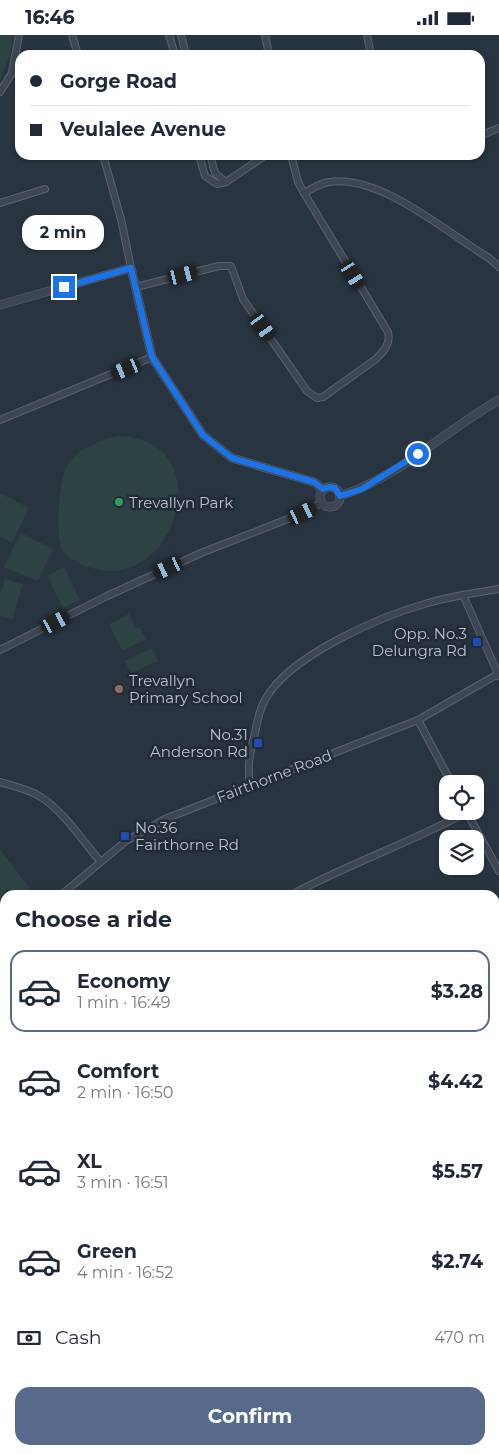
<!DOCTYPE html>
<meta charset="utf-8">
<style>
:root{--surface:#fff;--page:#f6f6f7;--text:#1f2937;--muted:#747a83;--line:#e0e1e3;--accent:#566b8b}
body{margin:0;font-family:Montserrat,sans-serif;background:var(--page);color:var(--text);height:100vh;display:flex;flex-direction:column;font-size:19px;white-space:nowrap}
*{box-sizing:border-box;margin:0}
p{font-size:16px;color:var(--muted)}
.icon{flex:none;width:28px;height:28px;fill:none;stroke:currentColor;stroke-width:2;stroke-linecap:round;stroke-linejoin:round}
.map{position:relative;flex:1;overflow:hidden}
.panel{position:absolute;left:0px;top:855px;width:500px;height:565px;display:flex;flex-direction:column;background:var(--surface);border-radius:15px 15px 0 0;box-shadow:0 1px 4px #0004}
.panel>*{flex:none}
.top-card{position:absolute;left:15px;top:15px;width:470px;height:110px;border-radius:15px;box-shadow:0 1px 4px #0004;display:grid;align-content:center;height:110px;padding:0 15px;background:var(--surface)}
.tools{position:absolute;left:439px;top:740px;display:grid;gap:10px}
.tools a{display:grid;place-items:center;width:45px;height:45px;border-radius:10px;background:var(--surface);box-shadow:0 1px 4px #0004;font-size:25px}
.end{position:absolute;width:22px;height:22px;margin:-11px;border:6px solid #1a73e8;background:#fff;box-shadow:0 0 0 2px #fff}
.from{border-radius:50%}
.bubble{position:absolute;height:35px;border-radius:15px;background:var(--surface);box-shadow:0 1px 4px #0004;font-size:16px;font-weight:700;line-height:35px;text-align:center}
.car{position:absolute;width:15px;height:30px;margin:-15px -8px;border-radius:6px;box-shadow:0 0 4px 1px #0007;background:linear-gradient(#222 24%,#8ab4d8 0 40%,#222 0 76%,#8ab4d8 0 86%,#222 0)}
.top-card b{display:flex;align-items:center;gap:18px;height:48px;font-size:19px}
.top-card b+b{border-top:1px solid var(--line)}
.top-card i{width:12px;height:12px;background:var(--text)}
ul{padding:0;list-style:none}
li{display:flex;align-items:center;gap:15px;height:82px;margin:0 10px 8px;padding:0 5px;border:2px solid transparent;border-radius:15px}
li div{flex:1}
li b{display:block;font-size:19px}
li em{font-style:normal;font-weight:700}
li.on{border-color:var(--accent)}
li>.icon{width:45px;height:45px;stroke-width:1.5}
h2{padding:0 15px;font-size:22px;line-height:60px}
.pay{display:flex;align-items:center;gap:12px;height:55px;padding:0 15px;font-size:19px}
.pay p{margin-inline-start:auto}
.button{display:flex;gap:10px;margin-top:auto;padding:10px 15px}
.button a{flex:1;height:58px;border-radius:15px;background:var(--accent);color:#fff;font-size:20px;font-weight:700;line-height:58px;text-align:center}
.status{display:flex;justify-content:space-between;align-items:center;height:35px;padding:0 25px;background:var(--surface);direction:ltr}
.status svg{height:14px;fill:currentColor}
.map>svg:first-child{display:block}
</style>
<div class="status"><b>16:46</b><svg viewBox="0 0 49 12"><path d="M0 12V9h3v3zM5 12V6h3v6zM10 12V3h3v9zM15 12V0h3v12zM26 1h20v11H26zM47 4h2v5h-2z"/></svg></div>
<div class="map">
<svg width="499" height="1420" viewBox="0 0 499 1420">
<rect width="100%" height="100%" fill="#293441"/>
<g fill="#2c4243">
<path d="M0,0H13L10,20L0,45Z"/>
<path d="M119,401C230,405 168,581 74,525C69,523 65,520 63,516C54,500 59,440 69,427C80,413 102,404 119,401Z"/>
<path d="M0,458L29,473L12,508L0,502Z"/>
<path d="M21,498L53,514L38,546L4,532Z"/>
<path d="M64,532L80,565L63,573L47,540Z"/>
<path d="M5,544L23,549L12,585L0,581V559Z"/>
<path d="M129,579L136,593L139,592L146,604L122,616L109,589Z"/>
<path d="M152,613L158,626L131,638L125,626Z"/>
<path d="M0,815L35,860H5V1415H495V1046L499,1047V1420H0Z"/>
</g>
<path fill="#405269" d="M499,1320V1399L495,1402V1322Z"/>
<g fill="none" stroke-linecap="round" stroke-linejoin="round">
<g stroke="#5b646e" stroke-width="8">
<g id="minor">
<path d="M72,0L78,20"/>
<path d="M169,0L175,20"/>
<path d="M181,0L186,20"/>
<path d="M265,0L269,20"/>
<path d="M367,0L371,20"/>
<path d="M0,57L12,38L19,0"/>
<path d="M480,101L499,93"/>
<path d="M103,120L121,184L131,233"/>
<path d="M199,120L205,141L217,149L226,147L266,120"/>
<path d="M210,120L215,138L226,147"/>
<path d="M291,120L298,147L304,158C312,154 320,148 329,147C380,139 446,197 489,223L499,232"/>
<path d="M0,168L45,154"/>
<path d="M136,252L219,231H231L243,264L307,356L317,363L323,362L376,324C384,316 391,309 388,297L304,158"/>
<path d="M0,385L152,322"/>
<path d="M463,560L499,641"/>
<path d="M0,615L107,561L201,518L303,478L321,468"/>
<path d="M418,685L452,749"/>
<path d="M0,747C14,751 28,754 41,762C64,777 82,805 100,826"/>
<path d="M250,750C247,731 250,717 255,698C257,687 259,675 265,665C288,621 381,581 428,568C451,561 475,558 499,554"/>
<path d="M466,776L499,836"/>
<path d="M61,860L126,806L165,784L418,685L498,639"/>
<path d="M291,860C348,829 410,808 467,777"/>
<path d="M495,977H499"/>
</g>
</g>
<g stroke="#5b646e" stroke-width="9">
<g id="tertiary">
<path d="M0,270L131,233L152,322L203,400L232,423L314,447L323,454"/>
<circle cx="330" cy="462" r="10"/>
<path d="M340,461C400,442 445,395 499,365"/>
</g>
</g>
<use href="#minor" stroke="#3d4651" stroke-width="6"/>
<use href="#tertiary" stroke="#3d4651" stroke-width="8"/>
</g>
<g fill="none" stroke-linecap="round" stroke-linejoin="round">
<path stroke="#1a73e8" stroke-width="6" d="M64,252L131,233L152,322L203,400L232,423L314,447L323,454L329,452L335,453L340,461L362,454L418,419"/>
</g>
<circle fill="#2e9e5b" stroke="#222b36" stroke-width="2" cx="119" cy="467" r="5"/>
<g fill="#1a4fb4" stroke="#222b36" stroke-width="2">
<rect x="472" y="602" width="10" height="10" rx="2.5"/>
<rect x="253" y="703" width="10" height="10" rx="2.5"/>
<rect x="120" y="796" width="10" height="10" rx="2.5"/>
</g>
<circle fill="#8d6e63" stroke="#222b36" stroke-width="2" cx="119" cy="654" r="5"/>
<g text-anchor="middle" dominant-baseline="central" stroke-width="5" stroke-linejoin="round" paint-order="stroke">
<g font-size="15" fill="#bac1cb" stroke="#222b36" text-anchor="start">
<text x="129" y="467">Trevallyn Park</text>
<text x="467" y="598" text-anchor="end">Opp. No.3<tspan x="467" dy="17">Delungra Rd</tspan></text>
<text x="129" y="645">Trevallyn<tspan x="129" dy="17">Primary School</tspan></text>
<text x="248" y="699" text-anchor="end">No.31<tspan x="248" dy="17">Anderson Rd</tspan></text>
<text x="135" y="792">No.36<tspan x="135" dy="17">Fairthorne Rd</tspan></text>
</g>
<g font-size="15" fill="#bac1cb" stroke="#222b36">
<text transform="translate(274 741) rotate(-21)">Fairthorne Road</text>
</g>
</g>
</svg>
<div class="tools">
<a><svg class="icon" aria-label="locate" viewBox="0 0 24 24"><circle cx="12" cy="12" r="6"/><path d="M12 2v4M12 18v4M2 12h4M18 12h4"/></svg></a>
<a><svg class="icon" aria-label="layers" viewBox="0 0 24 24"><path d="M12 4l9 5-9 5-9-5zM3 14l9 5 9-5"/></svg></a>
</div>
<i class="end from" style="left:418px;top:419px"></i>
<i class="end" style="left:64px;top:252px"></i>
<div class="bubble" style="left:22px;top:180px;width:82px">2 min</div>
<i class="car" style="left:183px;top:240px;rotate:76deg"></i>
<i class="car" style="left:353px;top:240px;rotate:148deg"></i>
<i class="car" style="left:263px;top:292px;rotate:144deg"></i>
<i class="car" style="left:126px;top:334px;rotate:248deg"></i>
<i class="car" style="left:303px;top:478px;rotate:64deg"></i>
<i class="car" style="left:168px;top:533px;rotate:245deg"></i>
<i class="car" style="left:56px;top:587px;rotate:63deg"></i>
<div class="top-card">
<b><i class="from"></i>Gorge Road</b>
<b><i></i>Veulalee Avenue</b>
</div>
<section class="panel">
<h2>Choose a ride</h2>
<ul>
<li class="on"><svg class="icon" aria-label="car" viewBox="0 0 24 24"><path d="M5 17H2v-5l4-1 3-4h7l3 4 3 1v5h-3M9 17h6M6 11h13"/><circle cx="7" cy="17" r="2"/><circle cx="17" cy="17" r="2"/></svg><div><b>Economy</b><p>1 min · 16:49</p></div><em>$3.28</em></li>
<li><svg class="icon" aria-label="car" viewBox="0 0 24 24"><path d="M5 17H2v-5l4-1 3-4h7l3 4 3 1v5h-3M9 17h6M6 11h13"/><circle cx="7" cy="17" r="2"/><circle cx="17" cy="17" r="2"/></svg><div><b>Comfort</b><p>2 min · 16:50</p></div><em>$4.42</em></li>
<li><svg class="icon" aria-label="car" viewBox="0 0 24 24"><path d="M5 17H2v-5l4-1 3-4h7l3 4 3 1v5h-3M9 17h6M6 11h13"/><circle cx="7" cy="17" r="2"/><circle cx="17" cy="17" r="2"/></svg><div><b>XL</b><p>3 min · 16:51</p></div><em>$5.57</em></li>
<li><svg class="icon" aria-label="car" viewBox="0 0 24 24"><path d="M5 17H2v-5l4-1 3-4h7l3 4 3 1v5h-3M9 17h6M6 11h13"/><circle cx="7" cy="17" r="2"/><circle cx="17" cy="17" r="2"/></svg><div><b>Green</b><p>4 min · 16:52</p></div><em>$2.74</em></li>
</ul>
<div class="pay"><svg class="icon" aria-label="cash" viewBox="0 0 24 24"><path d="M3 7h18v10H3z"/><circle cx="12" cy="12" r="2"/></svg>Cash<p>470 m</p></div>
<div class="button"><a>Confirm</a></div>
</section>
</div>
